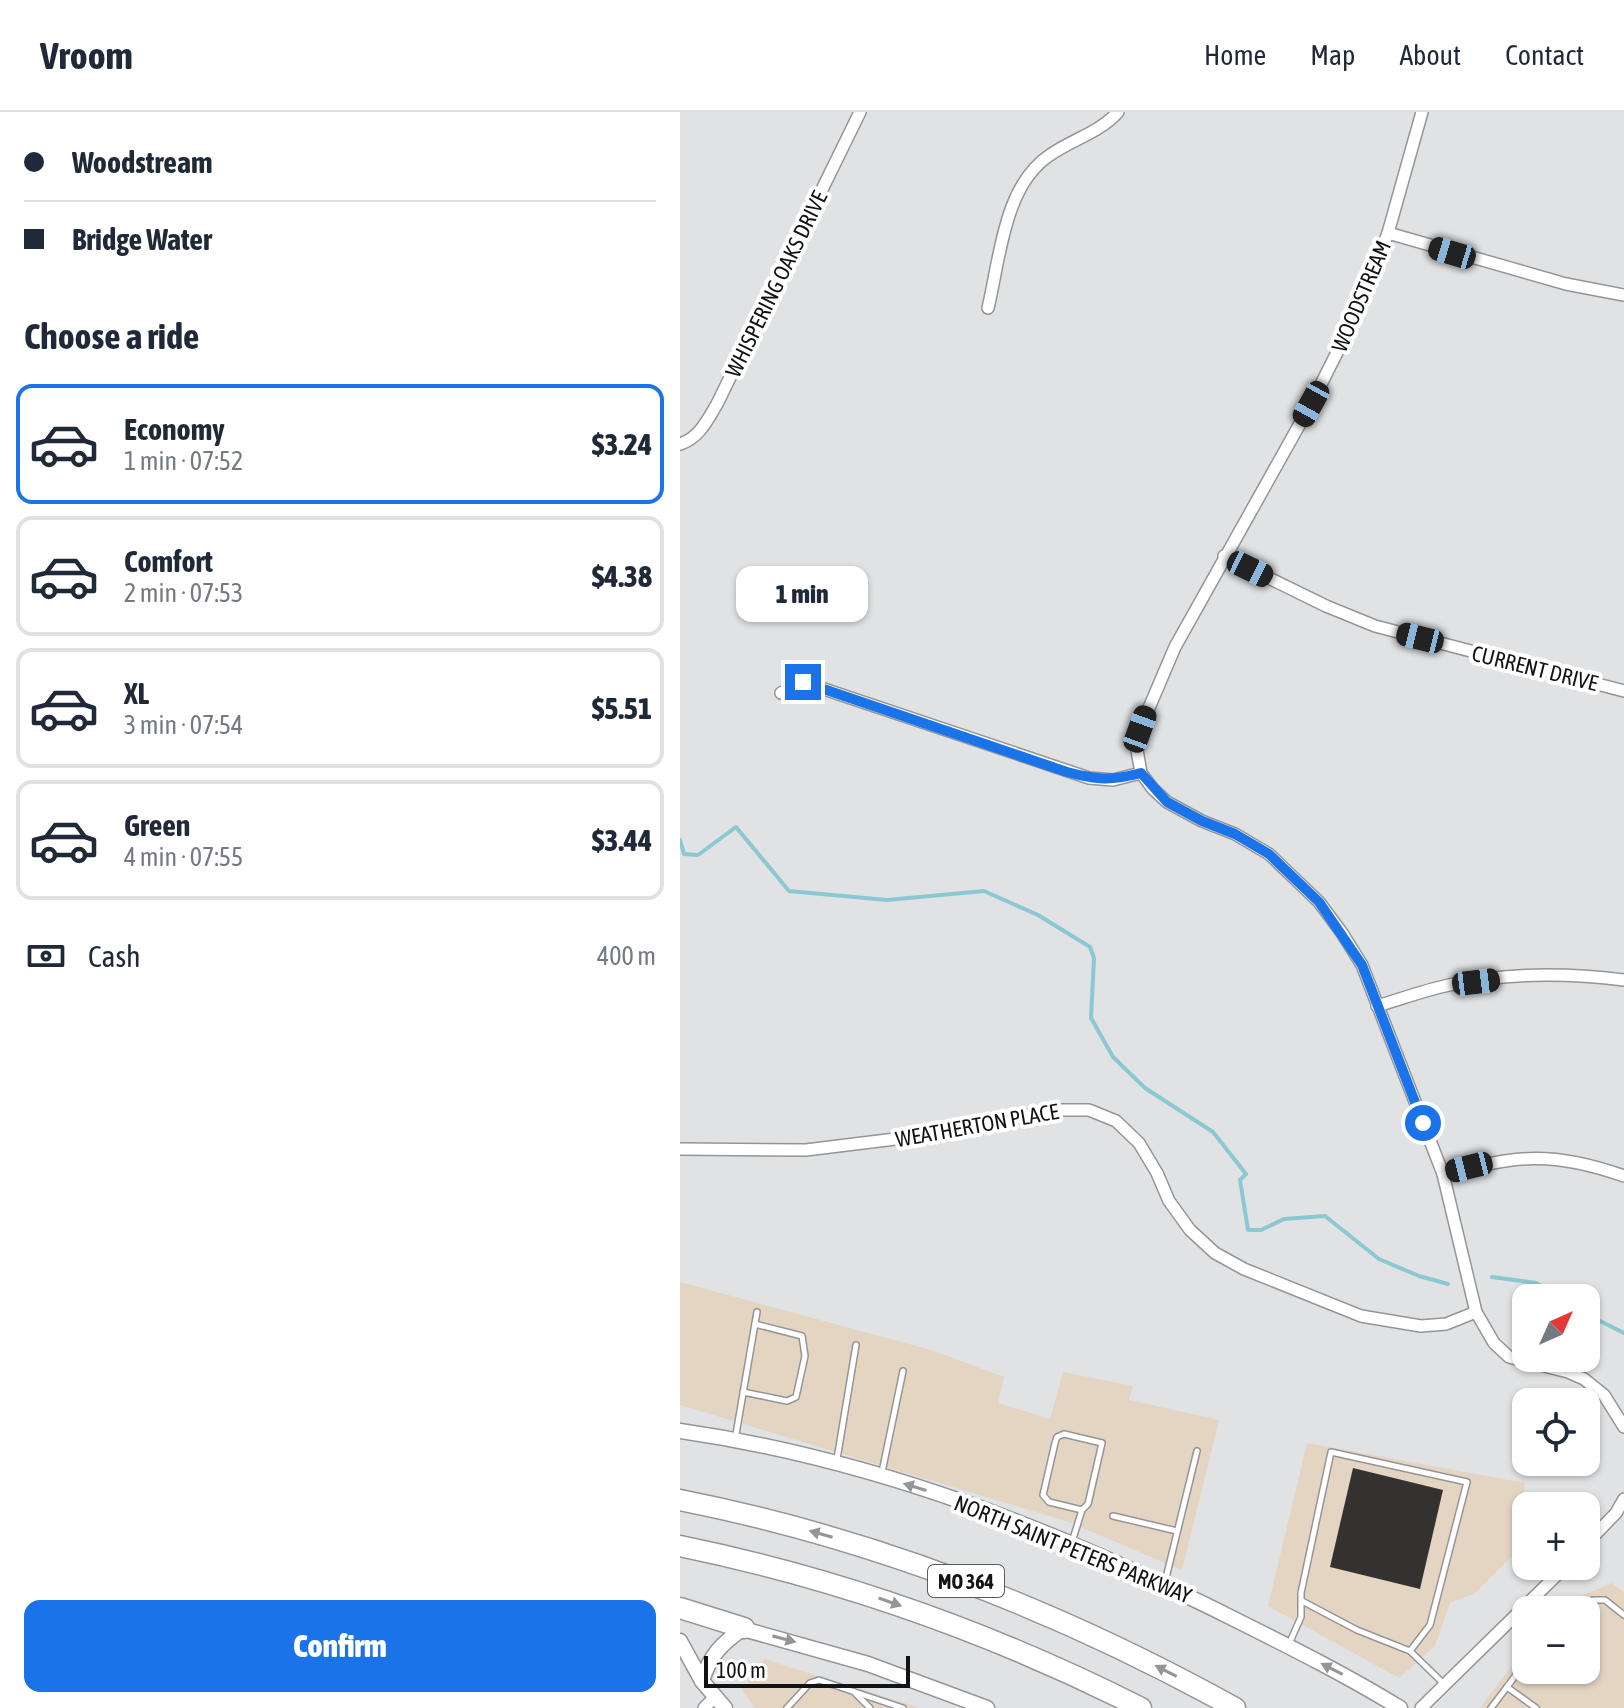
<!DOCTYPE html>
<meta charset="utf-8">
<style>
:root{--surface:#fff;--page:#f2f2f3;--text:#1f2937;--muted:#747a83;--line:#e0e1e3;--accent:#1a73e8}
body{margin:0;font-family:"Asap Condensed",sans-serif;background:var(--page);color:var(--text);height:100vh;display:flex;flex-direction:column;font-size:30px;white-space:nowrap}
*{box-sizing:border-box;margin:0}
p{font-size:26px;color:var(--muted)}
.icon{flex:none;width:44px;height:44px;fill:none;stroke:currentColor;stroke-width:2;stroke-linecap:round;stroke-linejoin:round}
.map{position:relative;flex:1;overflow:hidden}
.side{display:flex;flex-direction:column;background:var(--surface);width:680px}
.side>*{flex:none}
.top-card{display:grid;align-content:center;height:176px;padding:0 24px;background:var(--surface)}
.needle{width:52px;rotate:45deg}
.buttons{position:absolute;left:832px;top:1172px;display:grid;gap:16px}
.buttons a{display:grid;place-items:center;width:88px;height:88px;border-radius:16px;background:var(--surface);box-shadow:0 2px 6px #0004;font-size:40px}
.scale{position:absolute;left:24px;bottom:20px;width:206px;box-sizing:border-box;padding-left:8px;border:4px solid #121314;border-top:0;font-size:22px;line-height:28px;white-space:nowrap;color:#121314;-webkit-text-stroke:6px #fff;paint-order:stroke}
.end{position:absolute;width:36px;height:36px;margin:-18px;border:10px solid #1a73e8;background:#fff;box-shadow:0 0 0 4px #fff}
.from{border-radius:50%}
.bubble{position:absolute;height:56px;border-radius:16px;background:var(--surface);box-shadow:0 2px 6px #0004;font-size:26px;font-weight:800;line-height:56px;text-align:center}
.car{position:absolute;width:24px;height:48px;margin:-24px -12px;border-radius:10px;box-shadow:0 0 6px 2px #0007;background:linear-gradient(#222 24%,#8ab4d8 0 40%,#222 0 76%,#8ab4d8 0 86%,#222 0)}
.top-card b{display:flex;align-items:center;gap:28px;height:76px;font-size:30px}
.top-card b+b{border-top:2px solid var(--line)}
.top-card i{width:20px;height:20px;background:var(--text)}
ul{padding:0;list-style:none}
li{display:flex;align-items:center;gap:24px;height:120px;margin:0 16px 12px;padding:0 8px;border:4px solid var(--line);border-radius:16px}
li div{flex:1}
li b{display:block;font-size:30px}
li em{font-style:normal;font-weight:800}
li.on{border-color:var(--accent)}
li>.icon{width:72px;height:72px;stroke-width:1.5}
h2{padding:0 24px;font-size:36px;line-height:96px}
.pay{display:flex;align-items:center;gap:20px;height:88px;padding:0 24px;font-size:30px}
.pay p{margin-inline-start:auto}
.action{display:flex;gap:16px;margin-top:auto;padding:16px 24px}
.action a{flex:1;height:92px;border-radius:16px;background:var(--accent);color:#fff;font-size:32px;font-weight:800;line-height:92px;text-align:center}
header{display:flex;align-items:center;gap:48px;box-sizing:border-box;height:112px;padding:0 40px;background:var(--surface);border-bottom:2px solid var(--line)}
header strong{font-size:38px}
nav{display:flex;gap:44px;margin-inline-start:auto;font-size:28px}
main{display:flex;flex:1;min-height:0}
.map>svg:first-child{display:block}
</style>
<header>
<strong>Vroom</strong>
<nav><a>Home</a><a>Map</a><a>About</a><a>Contact</a></nav>
</header>
<main>
<section class="side">
<div class="top-card">
<b><i class="from"></i>Woodstream</b>
<b><i></i>Bridge Water</b>
</div>
<h2>Choose a ride</h2>
<ul>
<li class="on"><svg class="icon" aria-label="car" viewBox="0 0 24 24"><path d="M5 17H2v-5l4-1 3-4h7l3 4 3 1v5h-3M9 17h6M6 11h13"/><circle cx="7" cy="17" r="2"/><circle cx="17" cy="17" r="2"/></svg><div><b>Economy</b><p>1 min · 07:52</p></div><em>$3.24</em></li>
<li><svg class="icon" aria-label="car" viewBox="0 0 24 24"><path d="M5 17H2v-5l4-1 3-4h7l3 4 3 1v5h-3M9 17h6M6 11h13"/><circle cx="7" cy="17" r="2"/><circle cx="17" cy="17" r="2"/></svg><div><b>Comfort</b><p>2 min · 07:53</p></div><em>$4.38</em></li>
<li><svg class="icon" aria-label="car" viewBox="0 0 24 24"><path d="M5 17H2v-5l4-1 3-4h7l3 4 3 1v5h-3M9 17h6M6 11h13"/><circle cx="7" cy="17" r="2"/><circle cx="17" cy="17" r="2"/></svg><div><b>XL</b><p>3 min · 07:54</p></div><em>$5.51</em></li>
<li><svg class="icon" aria-label="car" viewBox="0 0 24 24"><path d="M5 17H2v-5l4-1 3-4h7l3 4 3 1v5h-3M9 17h6M6 11h13"/><circle cx="7" cy="17" r="2"/><circle cx="17" cy="17" r="2"/></svg><div><b>Green</b><p>4 min · 07:55</p></div><em>$3.44</em></li>
</ul>
<div class="pay"><svg class="icon" aria-label="cash" viewBox="0 0 24 24"><path d="M3 7h18v10H3z"/><circle cx="12" cy="12" r="2"/></svg>Cash<p>400 m</p></div>
<div class="action"><a>Confirm</a></div>
</section>
<div class="map">
<svg width="944" height="1596" viewBox="0 0 944 1596">
<rect width="100%" height="100%" fill="#e0e2e4"/>
<g fill="#e4d5c3">
<path d="M0,1170L251,1238L324,1265L318,1291L370,1307L383,1260L453,1274L449,1288L539,1308L502,1458L386,1409L0,1293Z"/>
<path d="M627,1331L845,1371L832,1444L794,1482L770,1491L755,1534L719,1566L588,1494Z"/>
<path d="M932,1471L944,1480V1596H800L846,1535V1558H906V1498H874L877,1494Z"/>
<path d="M84,1547L240,1596H75L62,1578Z"/>
</g>
<g fill="none" stroke-linecap="round" stroke-linejoin="round">
<g stroke="#8cc8d3" stroke-width="4">
<path d="M0,728L4,742L18,743L56,715L109,779L207,788L304,779L358,803L410,835L414,846L411,906L433,945L465,976L533,1020L566,1062L560,1068L568,1118H581L604,1107L645,1104L699,1147L739,1164L768,1172"/>
<path d="M812,1165L856,1171L881,1186"/>
<path d="M906,1202L944,1221"/>
</g>
</g>
<path fill="#343231" d="M673,1356L763,1378L740,1477L650,1455Z"/>
<g fill="none" stroke-linecap="round" stroke-linejoin="round">
<g stroke="#949597" stroke-width="8">
<g id="lane">
<path d="M63,1280L107,1289L116,1285L125,1244L122,1224L75,1212"/>
<path d="M55,1328L77,1200"/>
<path d="M157,1347L176,1233"/>
<path d="M202,1360L223,1259"/>
<path d="M433,1404L497,1419"/>
<path d="M392,1430L402,1398L408,1392L422,1331L384,1322L377,1325L375,1331L363,1383L369,1390L402,1398"/>
<path d="M485,1470L517,1339"/>
<path d="M622,1489L677,1518L730,1539"/>
<path d="M889,1498L913,1488H925L944,1503"/>
<path d="M609,1532L621,1505V1481L651,1340L787,1370L750,1513L730,1539L765,1573"/>
<path d="M846,1549L827,1575L856,1596"/>
<path d="M174,1580L190,1596"/>
<path d="M107,1596L130,1571L139,1568L223,1596"/>
<path d="M811,1596L827,1575"/>
</g>
</g>
<g stroke="#949597" stroke-width="14">
<g id="street">
<path d="M742,0L708,121L682,191L631,292L495,535L460,617L457,638L461,661L473,677L487,690L522,709L555,722L589,742L639,790L662,821L682,853L763,1062L796,1200L814,1231L829,1245L888,1260L904,1267L924,1283L944,1315"/>
<path d="M708,121L886,172L944,183"/>
<path d="M308,196C320,146 324,73 370,43C393,27 419,21 438,0"/>
<path d="M0,332C19,326 27,309 37,292L180,0"/>
<path d="M544,444L646,494L695,514L944,579"/>
<path d="M101,581L123,570L409,666L433,668L461,661"/>
<path d="M697,894C721,887 745,878 769,873C825,861 888,861 944,868"/>
<path d="M0,1037L126,1038L272,1020L371,998H409L436,1009L459,1031L477,1061L489,1089L510,1118L535,1141L564,1157L681,1204L741,1214L766,1212L796,1200"/>
<path d="M763,1062C838,1044 870,1038 944,1064"/>
<path d="M906,1432L936,1401L944,1387"/>
<path d="M24,1596L34,1586"/>
<path d="M741,1596L886,1454"/>
</g>
</g>
<g stroke="#949597" stroke-width="17">
<g id="secondary">
<path d="M0,1319C196,1347 384,1421 560,1510C614,1537 668,1564 720,1596"/>
<path d="M56,1515L188,1552L307,1596"/>
<path d="M0,1529L22,1569L45,1596"/>
<path d="M22,1569C30,1543 42,1531 64,1516"/>
</g>
</g>
<g stroke="#949597" stroke-width="23">
<g id="highway">
<path d="M0,1388C196,1427 380,1499 555,1596"/>
<path d="M0,1434C161,1467 315,1522 461,1596"/>
<path d="M0,1496L64,1516"/>
</g>
</g>
<use href="#lane" stroke="#fff" stroke-width="5"/>
<use href="#street" stroke="#fff" stroke-width="11"/>
<use href="#secondary" stroke="#fff" stroke-width="14"/>
<use href="#highway" stroke="#fff" stroke-width="20"/>
</g>
<defs><path id="oneway-solid" d="M-6-.8H1V-3.2L6.5 0L1 3.2V.8H-6Z" transform="scale(2)"/></defs>
<g fill="#949595">
<use href="#oneway-solid" transform="translate(235 1375) rotate(-163)"/>
<use href="#oneway-solid" transform="translate(141 1422) rotate(-164)"/>
<use href="#oneway-solid" transform="translate(210 1490) rotate(19)"/>
<use href="#oneway-solid" transform="translate(104 1527) rotate(15)"/>
<use href="#oneway-solid" transform="translate(652 1557) rotate(-153)"/>
<use href="#oneway-solid" transform="translate(486 1559) rotate(-153)"/>
</g>
<g fill="none" stroke-linecap="round" stroke-linejoin="round">
<path stroke="#1a73e8" stroke-width="10" d="M123,570L387,660C417,668 431,669 461,661L487,690L522,709L555,722L589,742L639,790L682,853L743,1011"/>
</g>
<g text-anchor="middle" dominant-baseline="central" stroke-width="8" stroke-linejoin="round" paint-order="stroke">
<rect fill="#fff" stroke="#595a5a" stroke-width="2" x="248" y="1453" width="76" height="32" rx="6"/>
<g font-size="20" font-weight="bold" fill="#121314">
<text x="286" y="1469">MO 364</text>
</g>
<g font-size="22" fill="#121314" stroke="#fff">
<text transform="translate(96 172) rotate(-64)">WHISPERING OAKS DRIVE</text>
<text transform="translate(681 184) rotate(-67)">WOODSTREAM</text>
<text transform="translate(855 556) rotate(14)">CURRENT DRIVE</text>
<text transform="translate(297 1013) rotate(-10)">WEATHERTON PLACE</text>
<text transform="translate(393 1437) rotate(22)">NORTH SAINT PETERS PARKWAY</text>
</g>
</g>
</svg>
<div class="buttons">
<a><svg class="needle" viewBox="-14 -14 28 28"><path d="M0-13l5 13h-10z" fill="#e53935"/><path d="M0 13l5-13h-10z" fill="#747a83"/></svg></a>
<a><svg class="icon" aria-label="locate" viewBox="0 0 24 24"><circle cx="12" cy="12" r="6"/><path d="M12 2v4M12 18v4M2 12h4M18 12h4"/></svg></a>
<a>+</a>
<a>−</a>
</div>
<div class="scale">100 m</div>
<i class="end from" style="left:743px;top:1011px"></i>
<i class="end" style="left:123px;top:570px"></i>
<div class="bubble" style="left:56px;top:454px;width:132px">1 min</div>
<i class="car" style="left:772px;top:141px;rotate:287deg"></i>
<i class="car" style="left:631px;top:292px;rotate:209deg"></i>
<i class="car" style="left:570px;top:457px;rotate:116deg"></i>
<i class="car" style="left:740px;top:526px;rotate:284deg"></i>
<i class="car" style="left:460px;top:617px;rotate:20deg"></i>
<i class="car" style="left:796px;top:870px;rotate:83deg"></i>
<i class="car" style="left:789px;top:1055px;rotate:256deg"></i>
</div>
</main>
